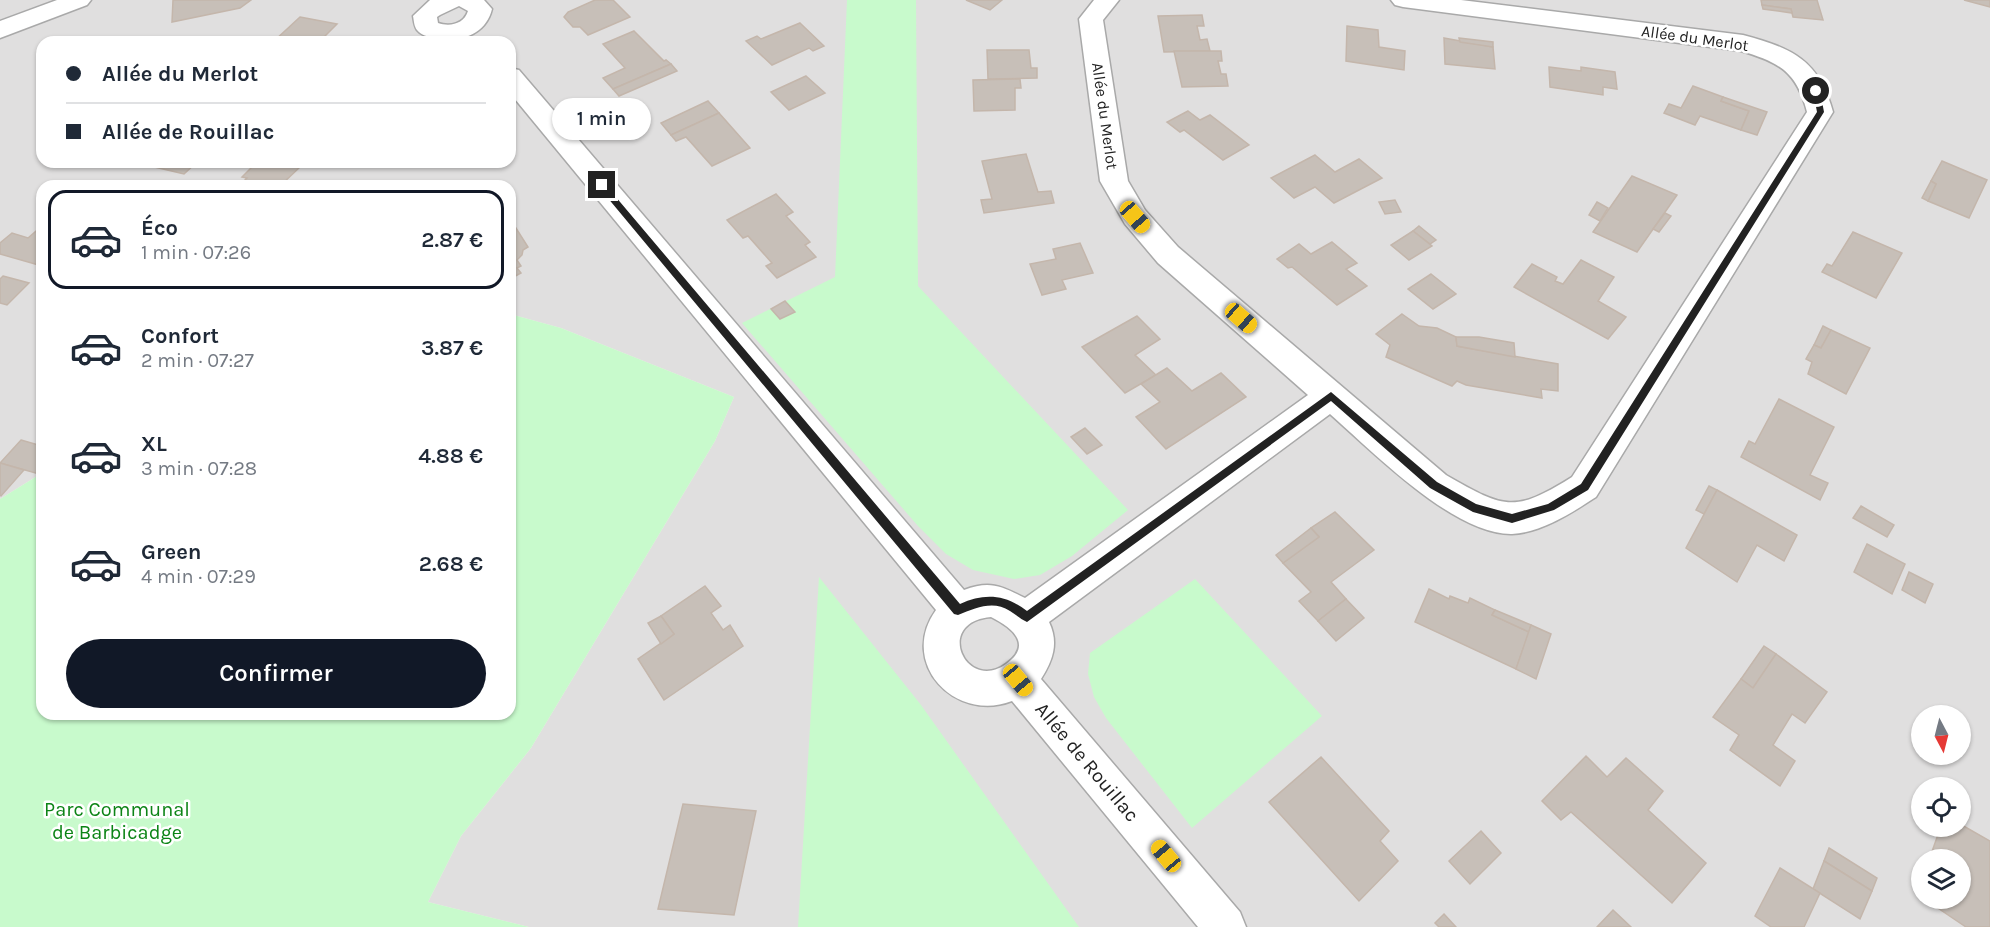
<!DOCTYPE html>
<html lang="fr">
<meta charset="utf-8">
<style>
:root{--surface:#fff;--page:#f2f2f3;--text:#1f2937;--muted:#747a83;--line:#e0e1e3;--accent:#111827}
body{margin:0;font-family:Karla,sans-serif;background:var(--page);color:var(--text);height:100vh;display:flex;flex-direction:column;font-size:22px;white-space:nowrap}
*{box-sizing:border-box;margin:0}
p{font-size:20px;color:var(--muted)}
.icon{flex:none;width:33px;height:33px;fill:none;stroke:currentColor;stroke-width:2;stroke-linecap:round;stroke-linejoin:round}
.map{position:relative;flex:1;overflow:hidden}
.side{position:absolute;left:36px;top:180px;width:480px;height:540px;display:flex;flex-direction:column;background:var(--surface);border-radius:18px;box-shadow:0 2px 4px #0004}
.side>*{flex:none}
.top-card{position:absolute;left:36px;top:36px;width:480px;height:132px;border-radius:18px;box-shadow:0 2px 4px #0004;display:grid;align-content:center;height:132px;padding:0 30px;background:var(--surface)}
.needle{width:39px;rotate:173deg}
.controls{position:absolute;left:1911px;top:705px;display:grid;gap:12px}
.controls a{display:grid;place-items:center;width:60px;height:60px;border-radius:50%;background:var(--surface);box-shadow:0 2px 4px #0004;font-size:30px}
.end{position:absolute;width:27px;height:27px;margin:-14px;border:8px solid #222;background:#fff;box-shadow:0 0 0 3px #fff}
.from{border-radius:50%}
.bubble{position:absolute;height:42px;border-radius:21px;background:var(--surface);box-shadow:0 2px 4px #0004;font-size:20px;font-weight:600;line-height:42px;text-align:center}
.car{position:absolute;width:18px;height:36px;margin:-18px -9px;border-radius:8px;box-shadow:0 0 4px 2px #0007;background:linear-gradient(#f5c518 24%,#345 0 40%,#f5c518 0 76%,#345 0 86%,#f5c518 0)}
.top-card b{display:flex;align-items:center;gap:21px;height:57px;font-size:22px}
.top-card b+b{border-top:2px solid var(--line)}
.top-card i{width:15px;height:15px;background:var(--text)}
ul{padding:10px 0 0;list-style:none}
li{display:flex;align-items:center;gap:18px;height:99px;margin:0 12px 9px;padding:0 18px;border:3px solid transparent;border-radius:18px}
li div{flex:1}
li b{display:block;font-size:22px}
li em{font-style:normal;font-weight:600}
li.selected{border-color:var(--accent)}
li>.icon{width:54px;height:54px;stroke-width:1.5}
.cta{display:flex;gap:12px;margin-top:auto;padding:12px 30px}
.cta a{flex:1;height:69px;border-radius:36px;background:var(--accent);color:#fff;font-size:24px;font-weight:600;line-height:69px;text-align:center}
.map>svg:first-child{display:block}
</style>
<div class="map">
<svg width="1990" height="927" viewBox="0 0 1990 927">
<rect width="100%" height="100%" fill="#f2efe9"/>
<path fill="#e0dfdf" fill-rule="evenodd" d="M0,0H1990V927H529L428,902L461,836L531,748L715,441L734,397L561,328L510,314V186H42V473L0,499ZM42,42H510V162H42ZM1922,716H1960V754H1922ZM1922,788H1960V826H1922ZM1922,860H1960V898H1922Z"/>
<g fill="#c8facc">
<path d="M847,0H916L918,286L1128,510L1072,556L1040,575L1014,579L973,570L946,554L918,526L742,323L835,277Z"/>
<path d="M510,314L561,328L734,397L715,441L531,748L461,836L428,902L529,927H0V499L42,473V714H510Z"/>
<path d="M819,577L921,705L1079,927H798Z"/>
<path d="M1195,579L1322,716L1192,828L1106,718L1094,697L1088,674L1090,653Z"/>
</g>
<g fill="#c7bfb8" stroke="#c4b6ab" stroke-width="1.5">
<path d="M173,0H251L240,8L172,22Z"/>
<path d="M595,0H613L630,17L588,35L580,27H573L564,17L568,12Z"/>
<path d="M966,0H1002L990,10Z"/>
<path d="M1761,0H1817L1823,20L1793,17L1791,9L1762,5Z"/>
<path d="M1964,0H1990V7Z"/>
<path d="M1762,5L1791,9L1792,13L1763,9Z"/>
<path d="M1202,15L1204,26H1197L1200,40L1207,39L1210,51L1164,52L1158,16Z"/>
<path d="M300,17L337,24L319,42H273Z"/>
<path d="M800,23L824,46L813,51L809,48L772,65L746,41L757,36L761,39Z"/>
<path d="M1347,26L1378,30L1379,47L1405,51L1404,70L1346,61Z"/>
<path d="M634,31L664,61L666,60L671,64L613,89L603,78L625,68L603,44Z"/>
<path d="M1444,38L1493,47L1495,69L1445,64Z"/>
<path d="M1459,38L1493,42V47L1460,42Z"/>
<path d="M987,50H1029L1031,68H1037V78L988,79Z"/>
<path d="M1174,51H1221L1222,61H1218L1221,74H1226L1228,86L1182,87Z"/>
<path d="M671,64L677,71L619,96L613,89Z"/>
<path d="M1549,67L1581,71V67L1615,72L1617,89L1603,87V95L1550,87Z"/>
<path d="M806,76L825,93L789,110L771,92Z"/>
<path d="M1020,79L1021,88H1015V110L974,111L973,80Z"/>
<path d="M1693,86L1723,97L1721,101L1749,111L1741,130L1700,116L1695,125L1664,113L1669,104L1681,108Z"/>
<path d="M1723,97L1767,112L1757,135L1741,130L1749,111L1721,101Z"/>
<path d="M708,101L719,113L671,135L661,123Z"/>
<path d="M1188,111L1200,120L1210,115L1249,145L1223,160L1184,130L1180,132L1167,122Z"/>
<path d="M719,113L750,148L712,166L686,137L676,141L671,135Z"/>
<path d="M1026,154L1038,192L1051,191L1054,203L984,213L981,200L992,199L982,161Z"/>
<path d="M1315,155L1335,172L1359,159L1382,178L1334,203L1315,187L1294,198L1271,178Z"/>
<path d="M1942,161L1987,180L1969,218L1928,201L1936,184L1931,181Z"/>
<path d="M133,162H197L184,174Z"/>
<path d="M257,162H276L299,168L280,186H239L247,178L242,177Z"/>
<path d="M1632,176L1677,195L1637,252L1593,232Z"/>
<path d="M1931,181L1936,184L1928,201L1922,198Z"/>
<path d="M776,194L793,212L786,216L810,242L805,245L816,257L777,278L766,266L772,263L748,236L743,238L727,220Z"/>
<path d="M1395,200L1401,212L1385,214L1379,202Z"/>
<path d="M1597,202L1608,208L1600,221L1589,215Z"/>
<path d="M1665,213L1671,216L1659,232L1653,229Z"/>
<path d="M514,225L528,247L523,250L522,255L517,260L521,266L517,268L521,273L510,279V227Z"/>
<path d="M42,226V266L0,254V243L12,233L28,238Z"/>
<path d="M1419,226L1436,240L1430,244L1413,231Z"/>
<path d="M1413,231L1432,246L1409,260L1391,245Z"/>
<path d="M1853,232L1902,253L1876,298L1822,272L1827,264L1832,266Z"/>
<path d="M1332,242L1357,263L1346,269L1367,286L1337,305L1292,267L1288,268L1277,259L1299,244L1311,254Z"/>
<path d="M1080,243L1093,273L1062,280L1066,289L1042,295L1030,264L1056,259L1053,249Z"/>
<path d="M1581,260L1614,277L1598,301L1626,317L1608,339L1514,287L1532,264L1557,277L1555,281L1563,284Z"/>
<path d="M1431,274L1456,294L1433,309L1408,289Z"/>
<path d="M3,276L29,283L7,305L0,303V279Z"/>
<path d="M785,301L795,312L780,319L771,309Z"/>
<path d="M1402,314L1419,326L1437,328L1456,337L1457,346L1558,364V391L1541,389L1542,398L1466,385L1457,381L1452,386L1386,357L1390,345L1376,334Z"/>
<path d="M1137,316L1160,339L1135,355L1156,375L1125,393L1082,347Z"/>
<path d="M1823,326L1831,330L1821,348L1814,345Z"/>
<path d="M1831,330L1870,348L1846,394L1808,374L1812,362L1806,359L1814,345L1821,348Z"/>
<path d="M1456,337H1479L1514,343L1515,357L1457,346Z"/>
<path d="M1167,368L1192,391L1221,373L1246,397L1166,449L1136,417L1160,402L1141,384Z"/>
<path d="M1779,399L1834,427L1810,475L1828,483L1820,500L1741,457L1749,441L1755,444Z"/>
<path d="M1085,428L1102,445L1087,454L1071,437Z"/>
<path d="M21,440L42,446V471L39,474L0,463Z"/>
<path d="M0,463L24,470L1,496L0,495Z"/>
<path d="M1709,486L1717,490L1704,514L1696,510Z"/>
<path d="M1717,490L1797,535L1784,561L1757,545L1737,582L1686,548Z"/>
<path d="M1861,506L1894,525L1887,537L1853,518Z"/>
<path d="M1335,512L1374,550L1331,582L1346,599L1318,621L1299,601L1311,592L1283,563L1319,537L1311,528Z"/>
<path d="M1311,528L1319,537L1283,563L1276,555Z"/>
<path d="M1867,544L1905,564L1892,594L1854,572Z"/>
<path d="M1909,572L1933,584L1925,603L1902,590Z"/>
<path d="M705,586L721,606L711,613L723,630L730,625L743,646L664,700L638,659L674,634L661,616Z"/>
<path d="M1429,589L1449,599L1450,596L1468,603L1470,598L1495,610L1492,615L1529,632L1516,669L1415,622Z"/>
<path d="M1346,599L1364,618L1336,641L1318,621Z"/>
<path d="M1495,610L1531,625L1529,632L1492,615Z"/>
<path d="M661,616L674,634L661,644L648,623Z"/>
<path d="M1531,625L1551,634L1536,679L1516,669Z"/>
<path d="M1764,646L1776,654L1753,688L1741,679Z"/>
<path d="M1776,654L1827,692L1805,723L1792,714L1773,745L1795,761L1780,786L1730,750L1739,735L1713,717L1741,679L1753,688Z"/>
<path d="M1586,756L1607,777L1626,758L1663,791L1648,810L1706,863L1672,903L1571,812L1561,820L1542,801Z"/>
<path d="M1321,757L1389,831L1380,841L1398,861L1359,901L1269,802Z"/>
<path d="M683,804L756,811L734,915L658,909Z"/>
<path d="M1960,824L1990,841V927H1966L1923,898H1960V860H1929L1941,826H1960Z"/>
<path d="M1481,831L1501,853L1470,884L1449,861Z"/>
<path d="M1829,848L1877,878L1872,891L1824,861Z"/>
<path d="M1824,861L1872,891L1860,919L1813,889Z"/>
<path d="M1780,868L1820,893L1804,927H1771L1755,916Z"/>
<path d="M1613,910L1631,927H1597Z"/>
<path d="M1444,914L1456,927H1439L1435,923Z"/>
</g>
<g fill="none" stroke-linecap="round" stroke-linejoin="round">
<g stroke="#a9a9a9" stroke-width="3">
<g id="street">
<path d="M57,0H91L87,5L0,38V21Z"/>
<path d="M430,0H484L492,9C486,35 458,44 434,38C428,37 421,35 417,30C414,26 414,21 413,16ZM459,6L468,11C464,24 450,27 438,23L437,17L440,15Z"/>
<path d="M1094,0H1119L1103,20L1128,181L1145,210L1178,247L1446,475C1504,508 1513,514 1572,477L1807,112C1797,72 1779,62 1741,51L1403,7L1395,5L1391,0H1461L1743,35C1792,48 1819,60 1833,112L1596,497C1573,512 1541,533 1512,534C1454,535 1372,451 1330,414L1049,622C1059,643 1053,660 1041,679L1240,912L1246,927H1198L1012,701C955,723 898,663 936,610L510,93V68L519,70L964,590C990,580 1001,586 1025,598L1308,395L1158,263L1125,224L1100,181L1079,19ZM991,617C1011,627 1034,644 1006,664C966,693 933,622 991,617Z"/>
</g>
</g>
<use href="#street" fill="#fff" fill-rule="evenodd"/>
</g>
<path fill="#222" d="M1816,88L1820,91L1824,112L1588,490L1554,510L1512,523L1473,512L1430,488L1331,401L1027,622C1021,619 1016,615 1010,611C993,600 976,608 958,615L954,614L597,185L604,183L960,604C984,593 1005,594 1027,611L1331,392L1437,482L1476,504L1512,514L1548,504L1581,484L1817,112L1813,91Z"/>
<g text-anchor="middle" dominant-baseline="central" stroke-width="5" stroke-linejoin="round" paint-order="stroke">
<g font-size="16" fill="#222" stroke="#fff">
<text transform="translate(1695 38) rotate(8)">Allée du Merlot</text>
<text transform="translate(1105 116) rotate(82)">Allée du Merlot</text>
</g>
<g font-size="20" fill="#222" stroke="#fff">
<text transform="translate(1087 762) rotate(50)">Allée de Rouillac</text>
</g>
<g font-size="20" fill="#0c8416" stroke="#fff">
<text x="117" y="809">Parc Communal<tspan x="117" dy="23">de Barbicadge</tspan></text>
</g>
</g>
</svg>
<div class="controls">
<a><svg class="needle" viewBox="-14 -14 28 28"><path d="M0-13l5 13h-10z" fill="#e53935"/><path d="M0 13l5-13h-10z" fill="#747a83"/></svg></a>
<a><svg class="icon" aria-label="locate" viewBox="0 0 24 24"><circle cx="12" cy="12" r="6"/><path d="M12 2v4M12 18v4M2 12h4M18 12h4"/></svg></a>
<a><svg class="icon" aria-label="layers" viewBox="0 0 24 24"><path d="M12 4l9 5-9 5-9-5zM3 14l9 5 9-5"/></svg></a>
</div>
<i class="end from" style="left:1816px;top:91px"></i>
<i class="end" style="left:602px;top:185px"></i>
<div class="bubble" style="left:552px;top:98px;width:99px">1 min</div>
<i class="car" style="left:1135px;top:217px;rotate:139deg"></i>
<i class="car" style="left:1241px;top:318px;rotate:131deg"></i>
<i class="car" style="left:1018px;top:680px;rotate:140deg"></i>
<i class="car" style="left:1166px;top:856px;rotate:320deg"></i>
<div class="top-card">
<b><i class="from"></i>Allée du Merlot</b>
<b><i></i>Allée de Rouillac</b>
</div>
<section class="side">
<ul>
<li class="selected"><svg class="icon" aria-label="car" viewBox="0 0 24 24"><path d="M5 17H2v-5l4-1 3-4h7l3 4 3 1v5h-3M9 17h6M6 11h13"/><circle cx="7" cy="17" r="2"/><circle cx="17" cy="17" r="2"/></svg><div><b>Éco</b><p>1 min · 07:26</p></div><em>2.87 €</em></li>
<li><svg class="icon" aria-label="car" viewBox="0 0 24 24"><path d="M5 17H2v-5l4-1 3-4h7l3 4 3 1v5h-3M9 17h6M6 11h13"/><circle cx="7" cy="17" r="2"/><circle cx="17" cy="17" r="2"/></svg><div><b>Confort</b><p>2 min · 07:27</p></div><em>3.87 €</em></li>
<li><svg class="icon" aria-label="car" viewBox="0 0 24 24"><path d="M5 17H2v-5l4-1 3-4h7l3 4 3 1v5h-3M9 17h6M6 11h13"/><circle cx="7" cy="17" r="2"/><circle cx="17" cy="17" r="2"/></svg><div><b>XL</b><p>3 min · 07:28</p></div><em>4.88 €</em></li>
<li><svg class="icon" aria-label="car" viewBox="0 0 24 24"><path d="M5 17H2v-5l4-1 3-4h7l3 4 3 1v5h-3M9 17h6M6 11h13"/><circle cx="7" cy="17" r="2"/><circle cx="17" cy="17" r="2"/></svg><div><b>Green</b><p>4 min · 07:29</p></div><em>2.68 €</em></li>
</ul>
<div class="cta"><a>Confirmer</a></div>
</section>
</div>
